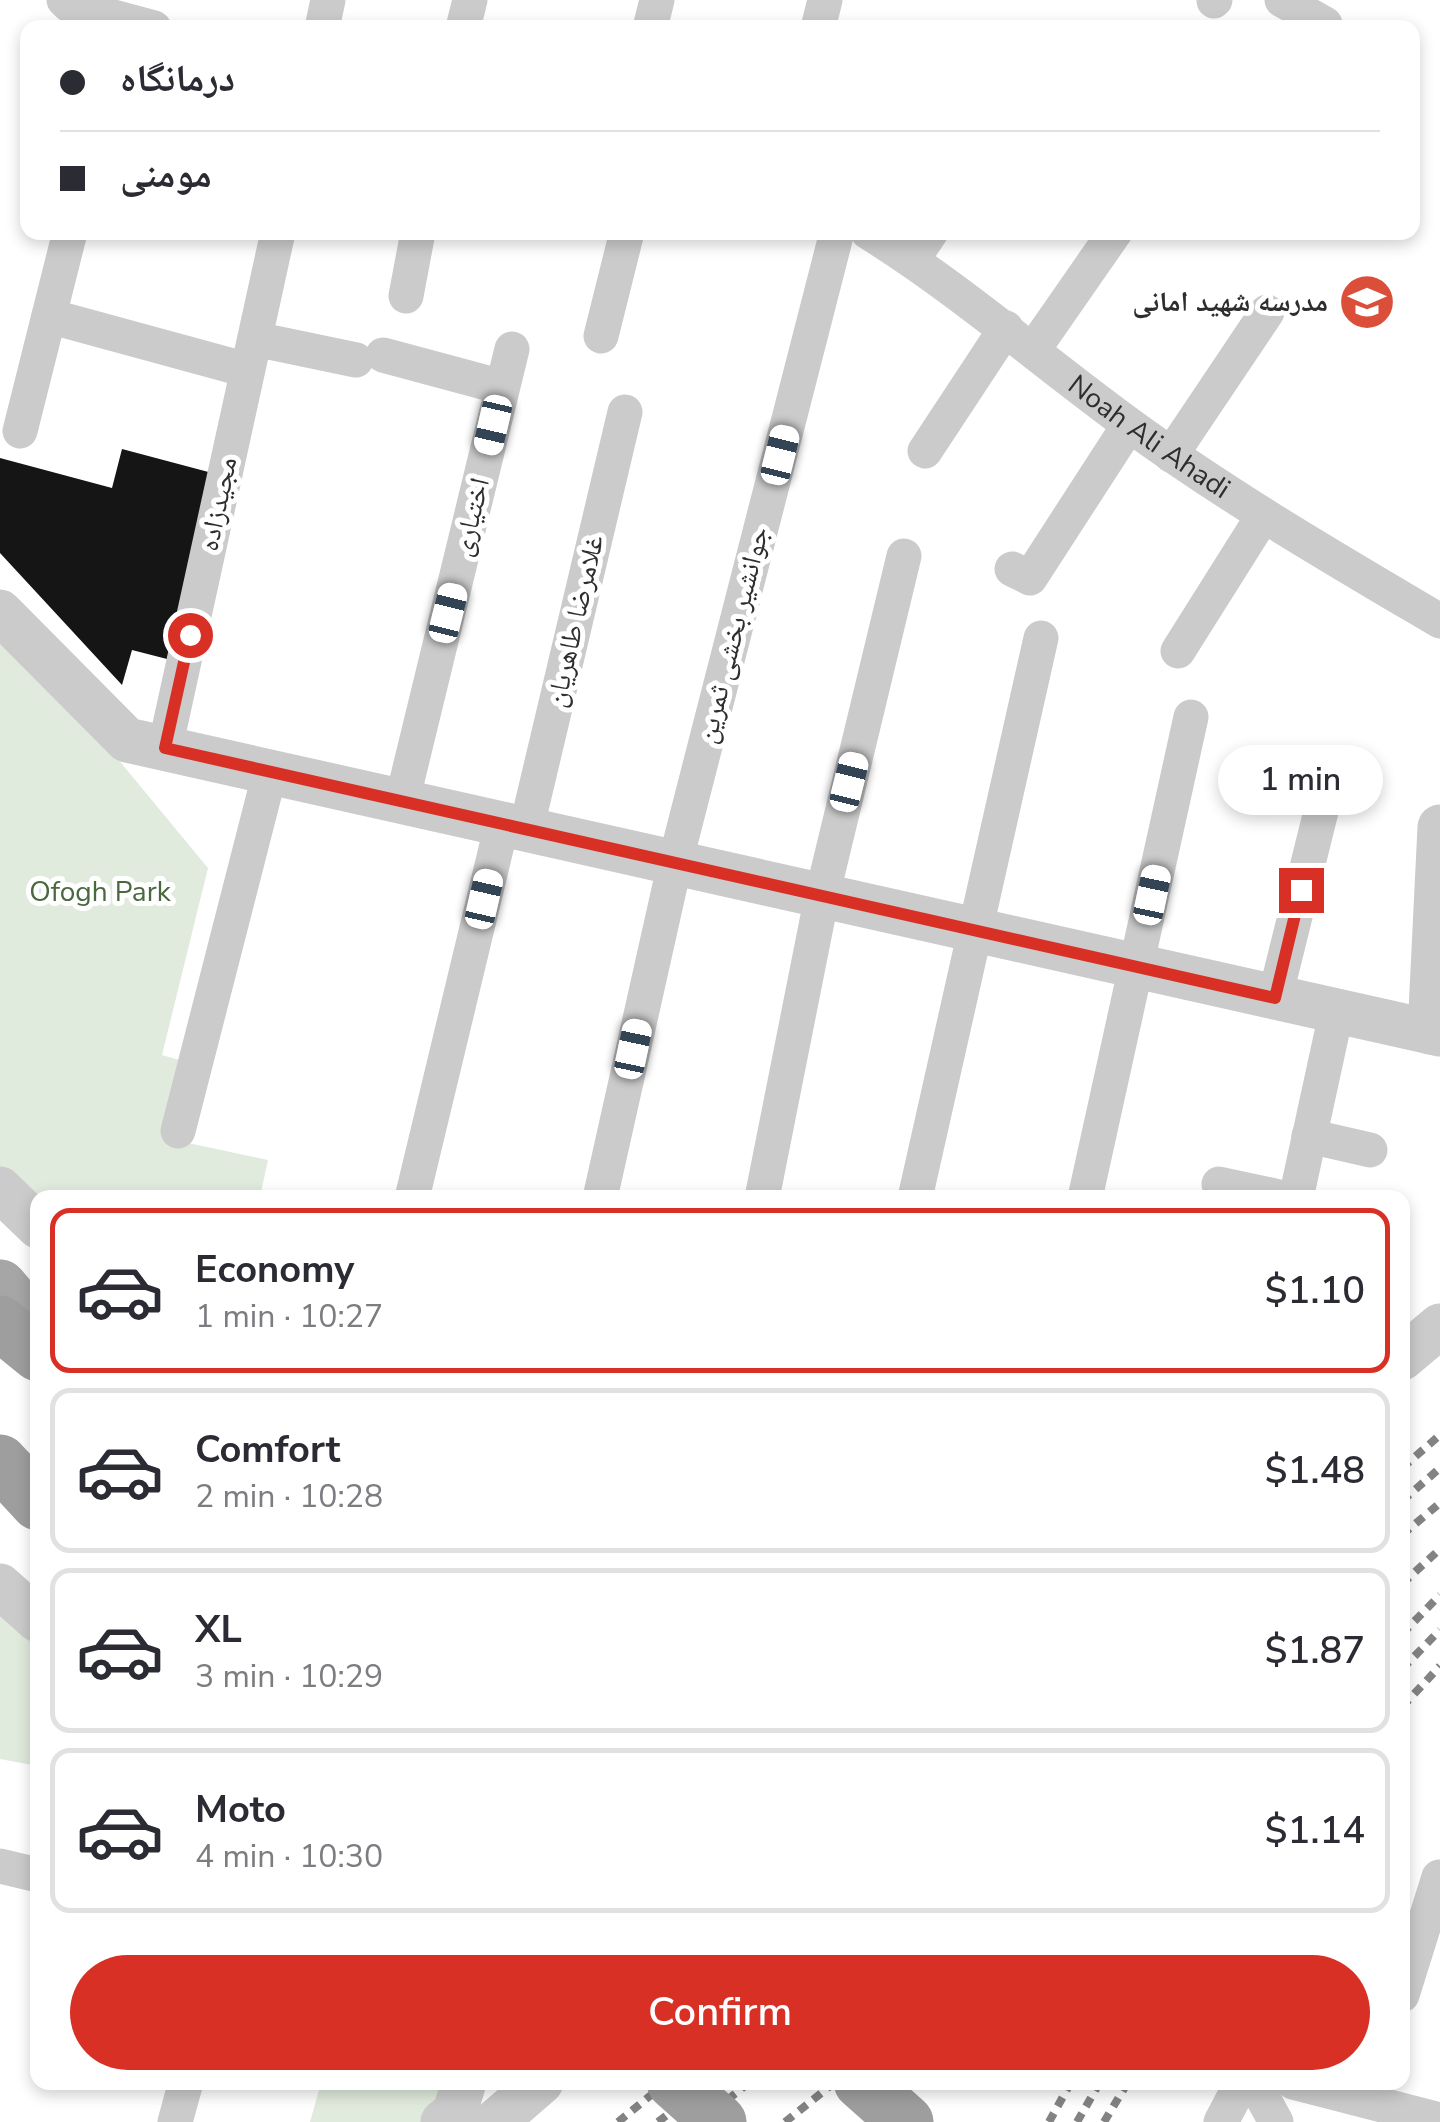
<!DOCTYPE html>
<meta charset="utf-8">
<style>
:root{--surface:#fff;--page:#f7f7f7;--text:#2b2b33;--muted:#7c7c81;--line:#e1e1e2;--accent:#d93025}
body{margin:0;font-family:"Nunito Sans","Noto Naskh Arabic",sans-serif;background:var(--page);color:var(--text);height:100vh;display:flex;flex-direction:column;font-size:38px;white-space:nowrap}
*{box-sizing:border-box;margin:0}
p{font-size:32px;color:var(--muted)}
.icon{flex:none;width:55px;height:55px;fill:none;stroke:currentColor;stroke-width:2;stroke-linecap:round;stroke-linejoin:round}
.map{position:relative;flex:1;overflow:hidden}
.drawer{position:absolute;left:30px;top:1190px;width:1380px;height:900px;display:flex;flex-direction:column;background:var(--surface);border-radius:20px;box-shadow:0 5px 15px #0003}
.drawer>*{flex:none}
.hud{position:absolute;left:20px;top:20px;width:1400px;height:220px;border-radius:20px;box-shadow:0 5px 15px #0003;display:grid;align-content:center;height:220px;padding:0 40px;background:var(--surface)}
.end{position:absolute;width:45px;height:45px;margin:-22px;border:12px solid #d93025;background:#fff;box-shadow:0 0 0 5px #fff}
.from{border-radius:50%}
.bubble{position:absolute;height:70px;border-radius:35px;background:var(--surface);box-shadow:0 5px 15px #0003;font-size:32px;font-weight:600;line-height:70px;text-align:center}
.car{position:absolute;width:30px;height:60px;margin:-30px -15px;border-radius:12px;box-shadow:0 0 8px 2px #0007;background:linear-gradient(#fff 24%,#345 0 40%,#fff 0 76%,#345 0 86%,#fff 0)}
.hud b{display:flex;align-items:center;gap:35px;height:95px;font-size:38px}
.hud b+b{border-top:2px solid var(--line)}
.hud i{width:25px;height:25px;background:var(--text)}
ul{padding:18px 0 0;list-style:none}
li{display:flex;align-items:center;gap:30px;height:165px;margin:0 20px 15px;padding:0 20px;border:5px solid var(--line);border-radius:20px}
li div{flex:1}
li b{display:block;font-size:38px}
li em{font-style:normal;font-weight:600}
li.on{border-color:var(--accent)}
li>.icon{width:90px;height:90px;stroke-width:1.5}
.action{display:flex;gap:20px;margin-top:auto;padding:20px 40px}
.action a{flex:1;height:115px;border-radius:60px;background:var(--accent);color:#fff;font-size:40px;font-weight:600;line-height:115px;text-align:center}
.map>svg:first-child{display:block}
</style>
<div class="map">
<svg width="1440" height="2122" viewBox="0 0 1440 2122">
<rect width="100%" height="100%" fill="#fff"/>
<g fill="#e1ebdd">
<path d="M0,640L117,758L208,868L162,1055L183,1061L165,1138L268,1160L260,1197L38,1198L0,1171Z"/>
<path d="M0,1603L37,1636V1766L0,1759Z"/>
<path d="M321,2083H446L425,2122H310Z"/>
</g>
<path fill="#151515" d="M122,449L216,474L167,659L132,650L122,685L0,553V458L112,488Z"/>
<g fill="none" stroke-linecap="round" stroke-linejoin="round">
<g stroke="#cbcbcb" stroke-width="35">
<path d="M64,0L69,5L154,28"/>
<path d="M1282,0L1325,24"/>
<path d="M1214,1L1215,0"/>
<path d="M322,28L328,0"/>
<path d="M463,28L470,0"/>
<path d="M650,28L657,0"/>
<path d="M818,28L825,0"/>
<path id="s1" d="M868,232C961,290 1043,362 1131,426C1230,498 1335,559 1440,621"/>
<path d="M912,260L931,232"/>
<path d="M406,296L418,232"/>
<path d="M49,316L247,370"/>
<path d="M601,336L627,232"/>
<path d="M255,339L356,360"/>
<path d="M1033,350L1115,232"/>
<path d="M383,355L502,387"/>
<path d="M20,431L70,232"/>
<path d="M925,451L1006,328"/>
<path d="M1171,455L1267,312"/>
<path d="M1012,569L1030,578L1129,425"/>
<path d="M1178,651L1263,516"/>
<path d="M165,748L278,232"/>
<path d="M402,801L512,349"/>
<path d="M526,830L625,412"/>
<path d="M1275,997L1328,783"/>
<path d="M178,1131L270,772"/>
<path d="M1309,1136L1370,1150"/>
<path d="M1219,1184L1284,1198"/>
<path d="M412,1198L502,824"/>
<path d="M600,1198L675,863L837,232"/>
<path d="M762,1198L822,896L904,556"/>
<path d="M915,1198L1041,638"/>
<path d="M1085,1198L1191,717"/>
<path d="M1296,1198L1336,1014"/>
<path d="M0,1866L38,1875"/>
<path d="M1402,1995L1439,1877"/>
<path d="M1254,2082L1276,2122"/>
<path d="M1293,2082L1440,2120"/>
<path d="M175,2122L186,2082"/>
<path d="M1221,2122L1242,2082"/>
</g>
<g stroke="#cbcbcb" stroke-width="45">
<path d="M0,612L127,740L1440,1034"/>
<path d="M1430,1032L1440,827"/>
<path d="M0,1189L38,1226"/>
<path d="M1402,1358L1440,1326"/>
<path d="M0,1586L38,1620"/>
<path d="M443,2122L455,2112L464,2082"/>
<path d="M495,2122L541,2082"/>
</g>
<path stroke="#a6a6a6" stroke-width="55" d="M0,1287L38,1332"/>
<g stroke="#9e9e9e" stroke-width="55">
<path d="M0,1323L38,1354"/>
<path d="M0,1462L38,1503"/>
<path d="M861,2082L906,2122"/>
</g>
<g stroke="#838383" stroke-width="8" stroke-dasharray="10 8" stroke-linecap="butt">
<path d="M1402,1468L1440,1435"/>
<path d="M1402,1501L1440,1468"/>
<path d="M1402,1535L1440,1503"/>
<path d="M1402,1584L1440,1549"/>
<path d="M1402,1634L1440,1595"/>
<path d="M1402,1669L1440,1630"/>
<path d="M1402,1707L1440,1666"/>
<path d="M618,2122L667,2082"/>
<path d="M658,2122L709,2082"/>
<path d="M699,2122L750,2082"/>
<path d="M785,2122L835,2082"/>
<path d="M1049,2122L1071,2082"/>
<path d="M1077,2122L1100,2082"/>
<path d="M1104,2122L1128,2082"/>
</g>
<path stroke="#9e9e9e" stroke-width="55" d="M674,2082L719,2122"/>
</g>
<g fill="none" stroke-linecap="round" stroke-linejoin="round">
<path stroke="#d93025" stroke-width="12" d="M190,635L165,748L1275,998L1301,890"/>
</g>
<defs>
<g id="school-disc" transform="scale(2.875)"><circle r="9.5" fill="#db4f3a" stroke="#fff"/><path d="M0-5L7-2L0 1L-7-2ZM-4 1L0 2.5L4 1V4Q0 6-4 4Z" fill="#fff"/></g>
</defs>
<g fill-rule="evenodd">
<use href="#school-disc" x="1367" y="302"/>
</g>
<g text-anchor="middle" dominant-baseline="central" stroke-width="10" stroke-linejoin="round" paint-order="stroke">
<g font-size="28" font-weight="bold" fill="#2e2e2e" stroke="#fff" text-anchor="end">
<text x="1328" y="302">مدرسه شهید امانی</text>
</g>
<g font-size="28" fill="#2e2e2e" stroke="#fff">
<text stroke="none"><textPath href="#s1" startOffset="348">Noah Ali Ahadi</textPath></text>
<text transform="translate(218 504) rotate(-78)">مجیدزاده</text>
<text transform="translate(471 517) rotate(-76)">اختیاری</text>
<text transform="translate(575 621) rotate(-77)">غلامرضا طاهریان</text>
<text transform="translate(733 635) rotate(-76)">جوانشیر بخشی ثمرین</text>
</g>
<g font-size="28" fill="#49683e" stroke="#fff">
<text x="100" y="892">Ofogh Park</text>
</g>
</g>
</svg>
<i class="end from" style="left:190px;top:635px"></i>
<i class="end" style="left:1301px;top:890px"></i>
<div class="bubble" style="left:1218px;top:745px;width:165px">1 min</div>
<i class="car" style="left:493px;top:425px;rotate:193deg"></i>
<i class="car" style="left:780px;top:455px;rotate:14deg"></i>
<i class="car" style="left:448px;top:613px;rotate:14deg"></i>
<i class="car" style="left:849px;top:782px;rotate:14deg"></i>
<i class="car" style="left:1152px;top:895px;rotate:12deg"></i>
<i class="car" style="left:484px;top:899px;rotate:13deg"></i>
<i class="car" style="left:633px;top:1049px;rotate:12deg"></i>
<div class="hud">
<b><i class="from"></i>درمانگاه</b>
<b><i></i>مومنی</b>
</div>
<section class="drawer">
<ul>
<li class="on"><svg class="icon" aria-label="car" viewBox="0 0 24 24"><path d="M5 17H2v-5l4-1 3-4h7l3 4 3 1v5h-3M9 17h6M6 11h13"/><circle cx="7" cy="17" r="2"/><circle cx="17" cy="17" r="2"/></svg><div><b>Economy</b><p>1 min · 10:27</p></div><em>$1.10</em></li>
<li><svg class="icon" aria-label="car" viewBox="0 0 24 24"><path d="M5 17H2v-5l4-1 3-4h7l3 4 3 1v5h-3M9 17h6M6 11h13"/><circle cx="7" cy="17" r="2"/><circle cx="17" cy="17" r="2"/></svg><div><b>Comfort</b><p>2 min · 10:28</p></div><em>$1.48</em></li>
<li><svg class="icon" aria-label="car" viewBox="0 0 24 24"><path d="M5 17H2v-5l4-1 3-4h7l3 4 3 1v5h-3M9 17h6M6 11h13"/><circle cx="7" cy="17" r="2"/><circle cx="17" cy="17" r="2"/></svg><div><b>XL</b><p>3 min · 10:29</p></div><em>$1.87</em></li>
<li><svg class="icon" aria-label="car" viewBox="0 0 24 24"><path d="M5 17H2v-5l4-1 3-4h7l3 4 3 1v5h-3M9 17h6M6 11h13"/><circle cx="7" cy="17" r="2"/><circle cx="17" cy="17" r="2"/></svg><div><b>Moto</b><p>4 min · 10:30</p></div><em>$1.14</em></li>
</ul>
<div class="action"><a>Confirm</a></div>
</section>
</div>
